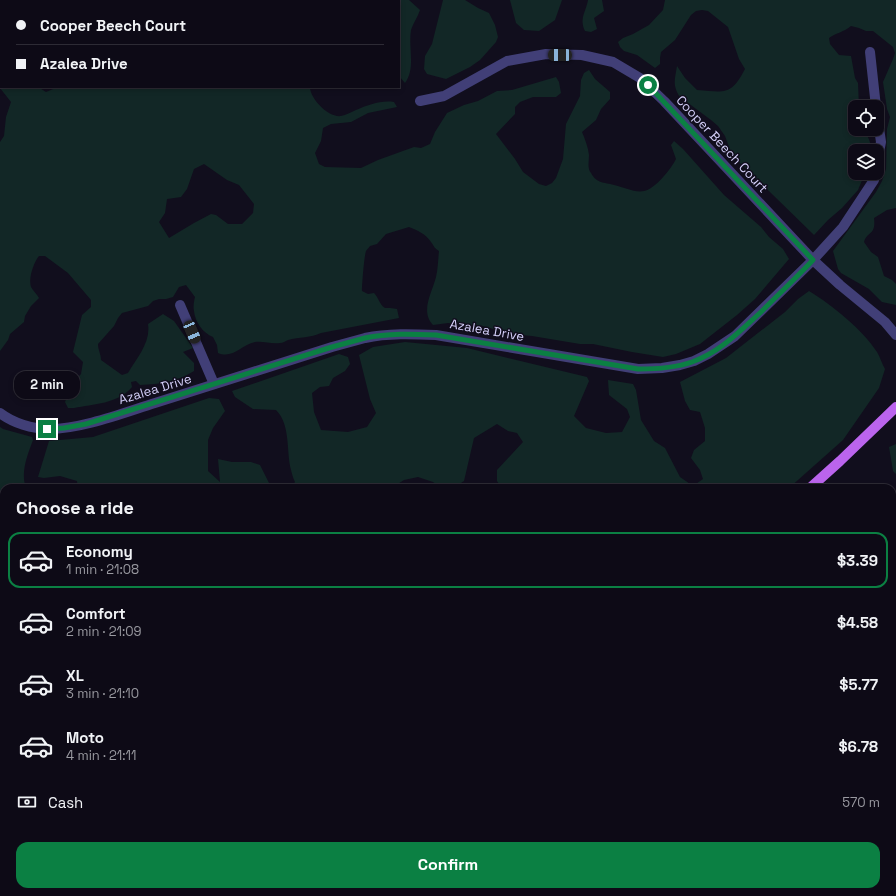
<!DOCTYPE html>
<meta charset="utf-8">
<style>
:root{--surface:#0d0a16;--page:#16131f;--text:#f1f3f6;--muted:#9a9aa1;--line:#2d2b35;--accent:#0b8043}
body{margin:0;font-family:"Space Grotesk",sans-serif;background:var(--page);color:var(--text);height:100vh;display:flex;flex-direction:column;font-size:15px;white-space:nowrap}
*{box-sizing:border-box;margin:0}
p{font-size:13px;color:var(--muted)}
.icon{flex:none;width:22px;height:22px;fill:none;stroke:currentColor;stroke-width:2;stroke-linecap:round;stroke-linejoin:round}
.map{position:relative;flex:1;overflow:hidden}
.details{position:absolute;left:0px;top:484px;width:896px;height:412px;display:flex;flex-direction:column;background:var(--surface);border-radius:12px 12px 0 0;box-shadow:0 2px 6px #0003,0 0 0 1px var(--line)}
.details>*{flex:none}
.top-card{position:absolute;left:0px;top:0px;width:400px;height:88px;box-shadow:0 2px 6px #0003,0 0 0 1px var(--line);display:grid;align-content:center;height:88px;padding:0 16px;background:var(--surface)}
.tools{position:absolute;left:848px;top:100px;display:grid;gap:8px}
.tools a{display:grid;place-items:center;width:36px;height:36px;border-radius:8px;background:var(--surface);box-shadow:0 2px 6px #0003,0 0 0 1px var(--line);font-size:20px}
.end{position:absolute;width:18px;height:18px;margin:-9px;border:5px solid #0b8043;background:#fff;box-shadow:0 0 0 2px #fff}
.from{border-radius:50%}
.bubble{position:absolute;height:28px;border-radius:12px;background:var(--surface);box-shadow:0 2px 6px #0003,0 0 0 1px var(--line);font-size:13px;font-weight:600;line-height:28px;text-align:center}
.car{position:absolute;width:12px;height:24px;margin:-12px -6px;border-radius:5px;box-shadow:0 0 3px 1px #0007;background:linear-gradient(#222 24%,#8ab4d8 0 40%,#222 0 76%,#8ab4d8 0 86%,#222 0)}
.top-card b{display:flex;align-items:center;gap:14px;height:38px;font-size:15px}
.top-card b+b{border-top:1px solid var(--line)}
.top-card i{width:10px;height:10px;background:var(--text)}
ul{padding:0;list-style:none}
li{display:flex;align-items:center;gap:12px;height:56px;margin:0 8px 6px;padding:0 8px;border:2px solid transparent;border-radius:12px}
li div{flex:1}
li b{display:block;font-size:15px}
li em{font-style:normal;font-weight:600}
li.current{border-color:var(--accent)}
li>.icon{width:36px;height:36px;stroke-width:1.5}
h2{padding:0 16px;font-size:18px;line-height:48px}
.pay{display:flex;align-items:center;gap:10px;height:44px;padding:0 16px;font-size:15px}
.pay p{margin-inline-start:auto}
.action{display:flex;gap:8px;margin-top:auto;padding:8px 16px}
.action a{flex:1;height:46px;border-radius:12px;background:var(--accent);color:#fff;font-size:16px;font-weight:600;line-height:46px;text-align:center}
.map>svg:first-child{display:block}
</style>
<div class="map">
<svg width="896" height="896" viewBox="0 0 896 896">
<rect width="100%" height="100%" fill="#110e1d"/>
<g fill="#122726" fill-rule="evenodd">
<path d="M108,0H409L420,10C418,17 413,23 411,30C408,48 416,68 405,83L399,76V1Z"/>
<path d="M443,0H465L478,8L489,13L495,25L498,37L496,42L480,60L470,67L446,79L427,74L424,69L425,56L432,44Z"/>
<path d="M510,0H562L555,20L539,31L524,30L516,23Z"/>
<path d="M588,0H602L604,11L594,18L597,29L591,32L585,31C579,18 586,12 588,0Z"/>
<path d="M665,0H896V208L887,210L874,218C876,236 868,230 864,242L871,252L878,257L884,276L892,280L896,284V305L882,302L869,289L841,273L838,269L833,251L876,192L882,181L886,169L887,129L890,117L887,109L883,82L893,59L895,53L893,47L873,31H866L859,28L851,26C844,32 836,33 829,38L830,44L839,55L851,56L855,78L858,83L859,107H855V129H867L866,134C870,140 871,144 870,151H855V173H865L858,190L842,208L828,220L814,235L732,155L725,136L718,126L711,120L680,97C672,85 675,79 677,66L685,78L697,90C725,92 731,96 745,69L739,59L728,27L708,11L702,10L696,11L691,15L675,40L661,52L660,58V64L655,68L637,55L624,51L620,47L618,42L623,38L633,34L649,25L663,10Z"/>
<path d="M0,56L1,87H38L46,92L58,87H310C310,99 329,118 341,116C346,115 351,112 356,110C368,105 381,100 394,102L397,107L368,113L351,122L331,124L323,128L321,141L315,153L319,164L325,167L361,168L378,160L414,147L421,148L430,144L435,132L447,113L464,105L478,101L497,91L512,90L556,77L559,82L561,93L556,97H533L520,102L515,107V114L496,134L515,159L523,172L539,184L546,186L552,183L556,178L563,159L566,124L580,96L581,80L584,73L589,70L595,79L610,92V99L601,109L596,120L582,132C585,139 588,147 589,155C589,161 587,168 591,173C597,184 604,182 614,185C623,187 635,193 644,191C655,189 671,169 676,159L671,145L674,141L683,149L724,195L761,227L769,237L783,249L789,259L755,299L737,315L700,344L676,354L663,357L632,352L593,344H580L532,336L511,334L479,325L472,326L448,323L433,325C420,311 432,293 436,277C438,269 438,260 439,251C433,247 435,247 431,242C426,234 417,230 409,227L386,234L377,244L370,246C369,248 367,249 366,251C364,257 362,285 362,291L368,294L374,293C379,298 379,304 385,308H390L397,309L399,318L321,333C311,338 299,337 288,340C285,341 283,343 280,343C271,344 263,341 255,342C241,345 233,359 218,353L217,345L213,337C203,333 195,322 194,311C193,307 194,301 195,297L186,285L179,287L173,297L166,299H159L153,301L148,306L122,313L118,318L114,326L98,344C98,350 101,354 101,360L122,375L128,373C137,358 151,342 148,324L163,314L174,321L193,348L183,352L194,363V371C176,382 161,384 140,385L136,381L131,382L132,387C118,404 93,404 74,408H68L65,402L72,384L81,374L83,362L73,352L82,315L91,307V300L68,273L45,256H39C34,262 28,278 31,287C33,291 37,294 39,298L31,306L25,316L24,322L10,334L8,340L0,351V142L4,136L6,117L11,102L0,88ZM204,164L227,180L239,185L254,204L253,213L242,224H228L216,215L211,214L194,223L169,238L159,222L165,213L167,199L181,197L187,189L194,169Z"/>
<path d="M809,291C832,305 862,329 877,352C880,357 882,364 885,369L879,388L843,440L789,488H536L528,484L519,488H502L497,481V470L523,442L517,433L508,431L497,424L474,438L464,481L456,486L455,488H441L433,482L418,477L404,480L396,485V488H291L295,482C293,478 292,474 291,470C286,451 291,425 276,410L253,409L235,397L232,391L339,354L348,357L350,364L345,371L333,378L329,386L320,387L312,393L314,412L321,430L348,432L367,427L376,413L370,399L359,355L373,347L405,342L467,348L587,377L589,381L574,416L586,428L606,433L622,432L630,417L627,409L609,395L608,380L633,384L636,390L641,420L654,441L665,448L680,477L693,486L703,479L700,470L691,458L694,450L705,441V428L700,412L690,410L685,401L680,382L726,358L785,312L798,299Z"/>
<path d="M209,398L219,399L225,411L213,428L208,440V471L220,482L218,459L232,462H251L260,465L270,485L274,488H78L77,481L60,476L44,478L38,477L49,441L93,437Z"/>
<path d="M0,427L3,429L32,437L33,440C28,454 20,472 26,488H4V892H195L200,896H0Z"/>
<path d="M896,444V474L893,471L889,447Z"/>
<path d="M896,593V739H894L892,738C892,728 895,714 892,705V594Z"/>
<path d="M896,788V896H850V892H892V887L895,882L892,876V795Z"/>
<path d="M342,892H375L377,896H334Z"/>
<path d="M624,892H763L756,896H624Z"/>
</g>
<g fill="#142642">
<path d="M0,729L4,737V797L0,790Z"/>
<path d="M87,892H119L123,896H91Z"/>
</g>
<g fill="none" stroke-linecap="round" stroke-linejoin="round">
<g stroke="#413f77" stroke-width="10">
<path d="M870,52L876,107"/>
<path d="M420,101L444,96L507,61L546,54L582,55L613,62L640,78L664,101L813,260L840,285L885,322L896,335"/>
<path d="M877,114L881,142L877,163"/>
<path d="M180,305L214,384"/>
<path d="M0,413C13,423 32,429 49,429C82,429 123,413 155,403C214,384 273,366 332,347C343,344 354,341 365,338C388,333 413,334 436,335L638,369L662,368L680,365L694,361L708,354L735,336L813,260L843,227L874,180L875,173"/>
<path d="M892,576L896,575"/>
<path d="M892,756H896"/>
<path d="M836,892L837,896"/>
</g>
<g stroke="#bb64ed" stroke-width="10">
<path d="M810,488L840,461L896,407"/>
<path d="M547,892V896"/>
</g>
</g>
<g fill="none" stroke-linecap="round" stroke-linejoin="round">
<path stroke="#0b8043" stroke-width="5" d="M47,429L64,428L86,424L332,347C343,344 354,341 365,338C388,333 413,334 436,335L638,369C657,369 675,368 692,362C720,352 740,331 761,312C778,295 796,278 813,260L648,85"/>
</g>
<g text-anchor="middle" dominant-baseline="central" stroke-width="3" stroke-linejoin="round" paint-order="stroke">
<g font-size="13" fill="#d5d0fa" stroke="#110e1d">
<text transform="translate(722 144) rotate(47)">Cooper Beech Court</text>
<text transform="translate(487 330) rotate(10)">Azalea Drive</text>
<text transform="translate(155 389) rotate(-17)">Azalea Drive</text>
</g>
</g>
</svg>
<div class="tools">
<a><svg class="icon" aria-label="locate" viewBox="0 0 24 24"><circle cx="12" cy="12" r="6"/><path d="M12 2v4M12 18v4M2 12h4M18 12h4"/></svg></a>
<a><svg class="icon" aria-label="layers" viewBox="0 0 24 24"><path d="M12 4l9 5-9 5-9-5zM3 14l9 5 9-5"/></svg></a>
</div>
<i class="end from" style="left:648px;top:85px"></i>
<i class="end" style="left:47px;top:429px"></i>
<div class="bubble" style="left:14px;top:371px;width:66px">2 min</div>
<i class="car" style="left:560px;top:55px;rotate:271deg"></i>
<i class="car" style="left:192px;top:332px;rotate:157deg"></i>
<div class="top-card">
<b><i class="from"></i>Cooper Beech Court</b>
<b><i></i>Azalea Drive</b>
</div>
<section class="details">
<h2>Choose a ride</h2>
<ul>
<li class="current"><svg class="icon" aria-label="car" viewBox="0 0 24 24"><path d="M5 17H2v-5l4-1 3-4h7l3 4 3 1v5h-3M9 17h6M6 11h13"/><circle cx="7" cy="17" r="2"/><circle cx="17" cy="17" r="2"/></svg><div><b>Economy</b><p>1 min · 21:08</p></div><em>$3.39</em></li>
<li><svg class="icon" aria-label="car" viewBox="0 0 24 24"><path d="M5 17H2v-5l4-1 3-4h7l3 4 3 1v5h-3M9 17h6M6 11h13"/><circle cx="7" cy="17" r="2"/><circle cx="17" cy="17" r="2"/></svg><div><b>Comfort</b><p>2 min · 21:09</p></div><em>$4.58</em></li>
<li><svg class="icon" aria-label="car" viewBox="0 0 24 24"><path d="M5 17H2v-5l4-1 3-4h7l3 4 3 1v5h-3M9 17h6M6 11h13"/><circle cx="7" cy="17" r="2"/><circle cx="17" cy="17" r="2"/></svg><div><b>XL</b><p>3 min · 21:10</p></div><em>$5.77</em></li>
<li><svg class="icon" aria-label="car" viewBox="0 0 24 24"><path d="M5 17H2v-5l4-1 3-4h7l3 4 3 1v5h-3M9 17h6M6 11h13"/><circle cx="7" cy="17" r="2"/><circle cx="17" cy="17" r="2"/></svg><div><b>Moto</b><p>4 min · 21:11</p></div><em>$6.78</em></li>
</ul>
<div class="pay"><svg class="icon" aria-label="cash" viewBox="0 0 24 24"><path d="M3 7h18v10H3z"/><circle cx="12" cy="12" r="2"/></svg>Cash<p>570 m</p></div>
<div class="action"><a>Confirm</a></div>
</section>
</div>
